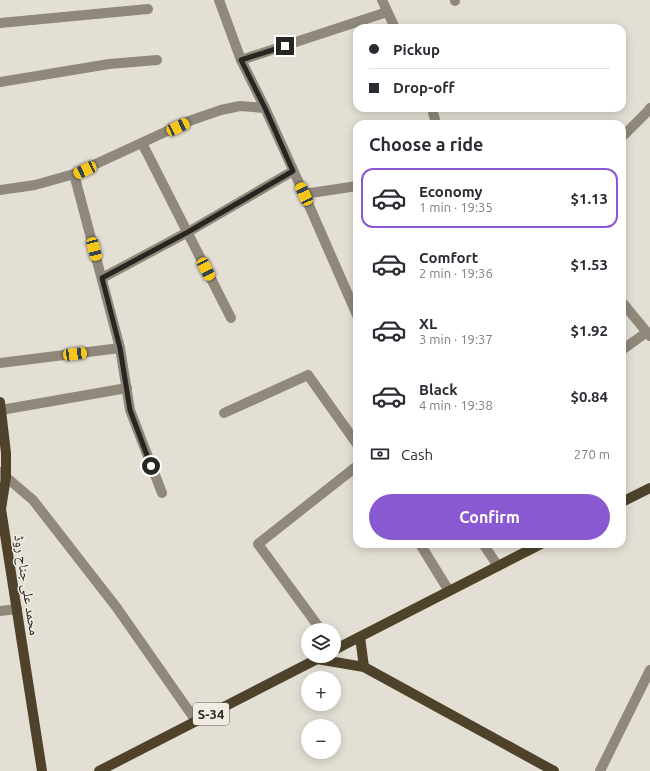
<!DOCTYPE html>
<meta charset="utf-8">
<style>
:root{--surface:#fff;--page:#f2f2f3;--text:#2b2b33;--muted:#7c7c81;--line:#e1e1e2;--accent:#8959d2}
body{margin:0;font-family:Ubuntu,"Noto Naskh Arabic",sans-serif;background:var(--page);color:var(--text);height:100vh;display:flex;flex-direction:column;font-size:15px;white-space:nowrap}
*{box-sizing:border-box;margin:0}
p{font-size:13px;color:var(--muted)}
.icon{flex:none;width:22px;height:22px;fill:none;stroke:currentColor;stroke-width:2;stroke-linecap:round;stroke-linejoin:round}
.map{position:relative;flex:1;overflow:hidden}
.drawer{position:absolute;left:353px;top:120px;width:273px;height:428px;display:flex;flex-direction:column;background:var(--surface);border-radius:12px;box-shadow:0 2px 10px #0003}
.drawer>*{flex:none}
.top-card{position:absolute;left:353px;top:24px;width:273px;height:88px;border-radius:12px;box-shadow:0 2px 10px #0003;display:grid;align-content:center;height:88px;padding:0 16px;background:var(--surface)}
.tools{position:absolute;left:301px;top:623px;display:grid;gap:8px}
.tools a{display:grid;place-items:center;width:40px;height:40px;border-radius:50%;background:var(--surface);box-shadow:0 2px 10px #0003;font-size:20px}
.end{position:absolute;width:18px;height:18px;margin:-9px;border:5px solid #282622;background:#fff;box-shadow:0 0 0 2px #fff}
.from{border-radius:50%}
.car{position:absolute;width:12px;height:24px;margin:-12px -6px;border-radius:5px;box-shadow:0 0 3px 1px #0007;background:linear-gradient(#f5c518 24%,#345 0 40%,#f5c518 0 76%,#345 0 86%,#f5c518 0)}
.top-card b{display:flex;align-items:center;gap:14px;height:38px;font-size:15px}
.top-card b+b{border-top:1px solid var(--line)}
.top-card i{width:10px;height:10px;background:var(--text)}
ul{padding:0;list-style:none}
li{display:flex;align-items:center;gap:12px;height:60px;margin:0 8px 6px;padding:0 8px;border:2px solid transparent;border-radius:12px}
li div{flex:1}
li b{display:block;font-size:15px}
li em{font-style:normal;font-weight:700}
li.active{border-color:var(--accent)}
li>.icon{width:36px;height:36px;stroke-width:1.5}
h2{padding:0 16px;font-size:18px;line-height:48px}
.pay{display:flex;align-items:center;gap:10px;height:44px;padding:0 16px;font-size:15px}
.pay p{margin-inline-start:auto}
.action{display:flex;gap:8px;margin-top:auto;padding:8px 16px}
.action a{flex:1;height:46px;border-radius:24px;background:var(--accent);color:#fff;font-size:16px;font-weight:700;line-height:46px;text-align:center}
.map>svg:first-child{display:block}
</style>
<div class="map">
<svg width="650" height="771" viewBox="0 0 650 771">
<rect width="100%" height="100%" fill="#e4dfd4"/>
<g fill="none" stroke-linecap="round" stroke-linejoin="round">
<g stroke="#8f887b" stroke-width="10">
<path d="M219,0L241,60L265,108"/>
<path d="M382,0L395,28"/>
<path d="M455,0V1"/>
<path d="M0,23L148,9"/>
<path d="M241,60L387,12"/>
<path d="M0,82L109,64L157,60"/>
<path d="M432,108L436,124"/>
<path d="M622,137L648,111L650,108"/>
<path d="M142,143L231,318"/>
<path d="M74,174L120,348L130,410L162,493"/>
<path d="M0,190L35,185L74,174L189,121L221,110L240,106L265,108L304,194L357,186"/>
<path d="M304,194L357,315"/>
<path d="M102,278L188,232L293,171"/>
<path d="M622,302L650,336"/>
<path d="M622,350L647,332"/>
<path d="M0,363L120,348"/>
<path d="M1,410L127,388"/>
<path d="M224,413L308,375L357,444"/>
<path d="M0,472L33,500L117,608L196,721"/>
<path d="M420,544L449,591"/>
<path d="M483,544L498,566"/>
<path d="M0,611L17,609"/>
<path d="M321,630L258,544L357,466"/>
<path d="M600,771L650,670"/>
</g>
<g stroke="#4e432a" stroke-width="10">
<path d="M0,402L6,453V477L1,509L42,771"/>
<path d="M622,502L650,488"/>
<path d="M360,637L364,667"/>
<path d="M334,650L541,544"/>
<path d="M317,659L364,667L554,771"/>
<path d="M99,771L323,656"/>
</g>
</g>
<g fill="none" stroke-linecap="round" stroke-linejoin="round">
<path stroke="#282622" stroke-width="5" d="M151,466L130,410L120,348L102,278L188,232L293,171L265,108L241,60L285,46"/>
</g>
<g text-anchor="middle" dominant-baseline="central" stroke-width="3" stroke-linejoin="round" paint-order="stroke">
<rect fill="#f1ece1" stroke="#64615b" stroke-width="1" x="193" y="703" width="36" height="22" rx="3"/>
<g font-size="13" font-weight="bold" fill="#282622">
<text x="211" y="714">S-34</text>
</g>
<g font-size="14" fill="#282622" stroke="#f1ece1">
<text transform="translate(27 585) rotate(81)">محمد علی جناح روڈ</text>
</g>
</g>
</svg>
<div class="tools">
<a><svg class="icon" aria-label="layers" viewBox="0 0 24 24"><path d="M12 4l9 5-9 5-9-5zM3 14l9 5 9-5"/></svg></a>
<a>+</a>
<a>−</a>
</div>
<i class="end from" style="left:151px;top:466px"></i>
<i class="end" style="left:285px;top:46px"></i>
<i class="car" style="left:178px;top:127px;rotate:65deg"></i>
<i class="car" style="left:85px;top:170px;rotate:245deg"></i>
<i class="car" style="left:304px;top:194px;rotate:335deg"></i>
<i class="car" style="left:94px;top:249px;rotate:165deg"></i>
<i class="car" style="left:206px;top:269px;rotate:153deg"></i>
<i class="car" style="left:75px;top:354px;rotate:83deg"></i>
<div class="top-card">
<b><i class="from"></i>Pickup</b>
<b><i></i>Drop-off</b>
</div>
<section class="drawer">
<h2>Choose a ride</h2>
<ul>
<li class="active"><svg class="icon" aria-label="car" viewBox="0 0 24 24"><path d="M5 17H2v-5l4-1 3-4h7l3 4 3 1v5h-3M9 17h6M6 11h13"/><circle cx="7" cy="17" r="2"/><circle cx="17" cy="17" r="2"/></svg><div><b>Economy</b><p>1 min · 19:35</p></div><em>$1.13</em></li>
<li><svg class="icon" aria-label="car" viewBox="0 0 24 24"><path d="M5 17H2v-5l4-1 3-4h7l3 4 3 1v5h-3M9 17h6M6 11h13"/><circle cx="7" cy="17" r="2"/><circle cx="17" cy="17" r="2"/></svg><div><b>Comfort</b><p>2 min · 19:36</p></div><em>$1.53</em></li>
<li><svg class="icon" aria-label="car" viewBox="0 0 24 24"><path d="M5 17H2v-5l4-1 3-4h7l3 4 3 1v5h-3M9 17h6M6 11h13"/><circle cx="7" cy="17" r="2"/><circle cx="17" cy="17" r="2"/></svg><div><b>XL</b><p>3 min · 19:37</p></div><em>$1.92</em></li>
<li><svg class="icon" aria-label="car" viewBox="0 0 24 24"><path d="M5 17H2v-5l4-1 3-4h7l3 4 3 1v5h-3M9 17h6M6 11h13"/><circle cx="7" cy="17" r="2"/><circle cx="17" cy="17" r="2"/></svg><div><b>Black</b><p>4 min · 19:38</p></div><em>$0.84</em></li>
</ul>
<div class="pay"><svg class="icon" aria-label="cash" viewBox="0 0 24 24"><path d="M3 7h18v10H3z"/><circle cx="12" cy="12" r="2"/></svg>Cash<p>270 m</p></div>
<div class="action"><a>Confirm</a></div>
</section>
</div>
